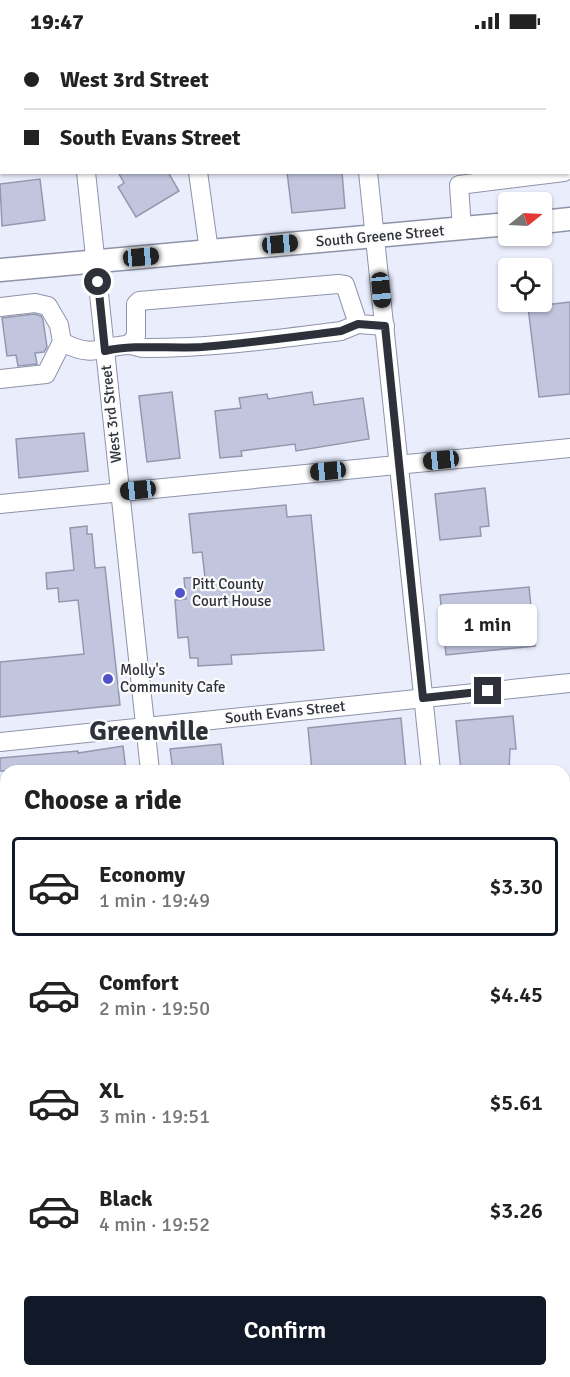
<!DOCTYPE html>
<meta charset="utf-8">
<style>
:root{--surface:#fff;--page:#f6f6f6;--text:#222;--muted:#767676;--line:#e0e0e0;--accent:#111827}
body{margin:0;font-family:Signika,sans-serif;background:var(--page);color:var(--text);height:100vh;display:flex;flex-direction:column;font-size:22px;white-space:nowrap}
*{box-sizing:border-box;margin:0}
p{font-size:20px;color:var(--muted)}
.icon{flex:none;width:33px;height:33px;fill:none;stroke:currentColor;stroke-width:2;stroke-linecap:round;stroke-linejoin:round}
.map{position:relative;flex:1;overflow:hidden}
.side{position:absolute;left:0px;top:723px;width:570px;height:612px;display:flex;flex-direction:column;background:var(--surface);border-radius:18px 18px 0 0;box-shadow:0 2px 4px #0004}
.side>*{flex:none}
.guide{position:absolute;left:0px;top:0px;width:570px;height:132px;box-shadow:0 2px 4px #0004;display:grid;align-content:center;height:132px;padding:0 24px;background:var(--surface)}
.needle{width:39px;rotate:72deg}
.tools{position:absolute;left:498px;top:150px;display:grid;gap:12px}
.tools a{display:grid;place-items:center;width:54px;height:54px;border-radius:6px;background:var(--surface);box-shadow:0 2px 4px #0004;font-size:30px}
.end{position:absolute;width:27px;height:27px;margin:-14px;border:8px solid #2e303a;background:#fff;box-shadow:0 0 0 3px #fff}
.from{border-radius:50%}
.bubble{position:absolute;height:42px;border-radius:6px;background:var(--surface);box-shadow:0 2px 4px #0004;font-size:20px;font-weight:600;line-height:42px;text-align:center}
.car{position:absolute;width:18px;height:36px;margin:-18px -9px;border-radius:8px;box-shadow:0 0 4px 2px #0007;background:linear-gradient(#222 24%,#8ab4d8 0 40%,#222 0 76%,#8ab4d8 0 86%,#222 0)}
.guide b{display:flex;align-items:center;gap:21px;height:57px;font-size:22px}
.guide b+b{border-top:2px solid var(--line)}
.guide i{width:15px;height:15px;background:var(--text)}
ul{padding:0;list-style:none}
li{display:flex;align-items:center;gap:18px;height:99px;margin:0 12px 9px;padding:0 12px;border:3px solid transparent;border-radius:6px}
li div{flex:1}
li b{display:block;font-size:22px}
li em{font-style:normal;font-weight:600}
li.on{border-color:var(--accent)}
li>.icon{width:54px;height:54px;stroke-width:1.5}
h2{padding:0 24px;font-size:27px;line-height:72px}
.button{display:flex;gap:12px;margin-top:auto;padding:12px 24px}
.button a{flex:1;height:69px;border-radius:6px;background:var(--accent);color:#fff;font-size:24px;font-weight:600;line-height:69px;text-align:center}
.status{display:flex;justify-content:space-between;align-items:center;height:42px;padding:0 30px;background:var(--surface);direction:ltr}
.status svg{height:16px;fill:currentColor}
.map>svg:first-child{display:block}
</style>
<div class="status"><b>19:47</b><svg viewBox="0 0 49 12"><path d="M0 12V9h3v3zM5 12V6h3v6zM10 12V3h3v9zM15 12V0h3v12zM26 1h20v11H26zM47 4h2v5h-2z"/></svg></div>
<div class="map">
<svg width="570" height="1335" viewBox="0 0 570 1335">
<rect width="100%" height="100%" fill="#eaedfc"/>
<g fill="#c1c5de" stroke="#9498af" stroke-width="1.5">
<path d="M118,130H168L179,149L136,175L118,145L124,141Z"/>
<path d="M287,130H342L345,166L292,171Z"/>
<path d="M40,137L45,178L2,184L0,142Z"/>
<path d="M570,260V352L539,355L528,265Z"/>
<path d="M34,272L41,274L43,278L47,305L44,310L35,311L37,322L18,324L16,313L7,314L2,276Z"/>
<path d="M172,350L180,416L147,420L139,354Z"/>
<path d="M312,350L314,363L363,356L369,397L296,409L295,402L241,409L242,414L220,416L215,369L241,366L239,356L267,352L268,357Z"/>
<path d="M84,391L88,429L19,436L16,397Z"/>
<path d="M485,446L489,484L480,485L481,494L440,498L435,452Z"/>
<path d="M286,463L287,475L311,473L324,608L231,613L232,622L198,624V616H190L188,595L178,596L175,558L186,557L184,536L205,535L202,510L193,511L189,472Z"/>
<path d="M87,484V492H92L95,526L105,525L120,663L0,675V620L84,612L78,558L59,560L58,546L47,547L46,531L74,528L70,486Z"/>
<path d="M529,545L535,604L446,613L440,553Z"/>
<path d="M513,674L516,707H510L509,729H461L456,679Z"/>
<path d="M401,676L406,729H312L308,686Z"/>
<path d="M221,702L224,729H173L170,707Z"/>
<path d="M123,704L126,729H0V716L78,709V711Z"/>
</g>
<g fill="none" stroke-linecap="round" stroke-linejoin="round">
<g stroke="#8f93aa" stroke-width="20">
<g id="minor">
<path d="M72,0V2"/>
<path d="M181,0V2"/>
<path d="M354,0V2"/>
<path d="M86,130L150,729"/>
<path d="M198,130L209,209"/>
<path d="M368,130L431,729"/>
<path d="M462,187L459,143L564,130"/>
<path d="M0,265L35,261L48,264L59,283L62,300C94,317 100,304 129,303C135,303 141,307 147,306C212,306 277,297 341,289L358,282"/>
<path d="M129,303L136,294V262L139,259L338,242L345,243L358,282L385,284"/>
<path d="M0,337L46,332L62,300"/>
<path d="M0,462L570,406"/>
<path d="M0,700L570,641"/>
<path d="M564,875H570"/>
<path d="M0,935L6,934"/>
<path d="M564,1118H570"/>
<path d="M0,1171L6,1170"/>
<path d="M214,1329L215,1335"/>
<path d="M483,1329L484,1335"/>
</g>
</g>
<g stroke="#8f93aa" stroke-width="25">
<g id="major">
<path d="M542,180L570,177"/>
<path d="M0,228L508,182"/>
</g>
</g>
<use href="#minor" stroke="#fff" stroke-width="18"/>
<use href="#major" stroke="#fff" stroke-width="22"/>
</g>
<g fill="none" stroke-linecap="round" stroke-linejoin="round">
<path stroke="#2e303a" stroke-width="8" d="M98,240L105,309C136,302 169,307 202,305C248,301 295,295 341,289L358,282L385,284L423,656L488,649"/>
</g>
<g fill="#5153c9" stroke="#fbfbfb" stroke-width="2">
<circle cx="180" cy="551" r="6"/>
<circle cx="108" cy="637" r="6"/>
</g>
<g text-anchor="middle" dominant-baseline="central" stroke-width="4.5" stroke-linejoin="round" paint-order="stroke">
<g font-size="15" fill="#2e303a" stroke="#fbfbfb">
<text transform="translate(380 194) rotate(-5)">South Greene Street</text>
<text transform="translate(111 372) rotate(-96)">West 3rd Street</text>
<text transform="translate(285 670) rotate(-6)">South Evans Street</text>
</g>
<g font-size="15" fill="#2e303a" stroke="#fbfbfb" text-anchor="start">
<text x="192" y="542">Pitt County<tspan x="192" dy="17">Court House</tspan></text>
<text x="120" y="628">Molly's<tspan x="120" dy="17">Community Cafe</tspan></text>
</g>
<g font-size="27" font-weight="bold" fill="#2e303a" stroke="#fbfbfb">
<text x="149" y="689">Greenville</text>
</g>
</g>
</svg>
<div class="tools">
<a><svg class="needle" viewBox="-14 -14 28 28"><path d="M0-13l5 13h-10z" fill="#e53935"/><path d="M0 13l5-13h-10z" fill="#767676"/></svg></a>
<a><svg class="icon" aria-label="locate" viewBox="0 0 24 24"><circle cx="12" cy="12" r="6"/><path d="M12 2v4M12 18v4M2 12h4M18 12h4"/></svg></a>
</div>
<i class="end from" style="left:98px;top:240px"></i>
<i class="end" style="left:488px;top:649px"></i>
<div class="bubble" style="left:438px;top:562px;width:99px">1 min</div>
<i class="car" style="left:280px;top:202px;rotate:85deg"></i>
<i class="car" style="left:141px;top:215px;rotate:85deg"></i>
<i class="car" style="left:381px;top:248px;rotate:174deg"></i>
<i class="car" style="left:441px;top:418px;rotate:264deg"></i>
<i class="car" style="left:328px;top:429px;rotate:265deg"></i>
<i class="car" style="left:138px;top:448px;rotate:264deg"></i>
<div class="guide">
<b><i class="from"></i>West 3rd Street</b>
<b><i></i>South Evans Street</b>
</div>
<section class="side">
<h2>Choose a ride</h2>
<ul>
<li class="on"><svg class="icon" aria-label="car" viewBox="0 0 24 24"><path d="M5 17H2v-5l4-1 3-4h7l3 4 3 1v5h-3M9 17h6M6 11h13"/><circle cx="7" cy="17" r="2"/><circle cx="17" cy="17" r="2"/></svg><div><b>Economy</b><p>1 min · 19:49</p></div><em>$3.30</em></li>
<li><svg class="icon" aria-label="car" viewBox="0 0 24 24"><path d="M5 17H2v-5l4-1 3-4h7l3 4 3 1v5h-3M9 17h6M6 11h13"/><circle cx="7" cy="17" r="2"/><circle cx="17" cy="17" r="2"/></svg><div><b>Comfort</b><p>2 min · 19:50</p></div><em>$4.45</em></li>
<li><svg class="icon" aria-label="car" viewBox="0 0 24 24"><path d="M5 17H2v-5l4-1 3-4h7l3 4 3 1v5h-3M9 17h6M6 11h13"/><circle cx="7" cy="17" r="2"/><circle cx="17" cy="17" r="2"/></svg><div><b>XL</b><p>3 min · 19:51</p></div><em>$5.61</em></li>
<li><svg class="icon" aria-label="car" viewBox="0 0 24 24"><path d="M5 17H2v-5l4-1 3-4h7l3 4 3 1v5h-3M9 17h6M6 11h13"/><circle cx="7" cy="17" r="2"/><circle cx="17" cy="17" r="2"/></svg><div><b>Black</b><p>4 min · 19:52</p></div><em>$3.26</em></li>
</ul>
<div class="button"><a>Confirm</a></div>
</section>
</div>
